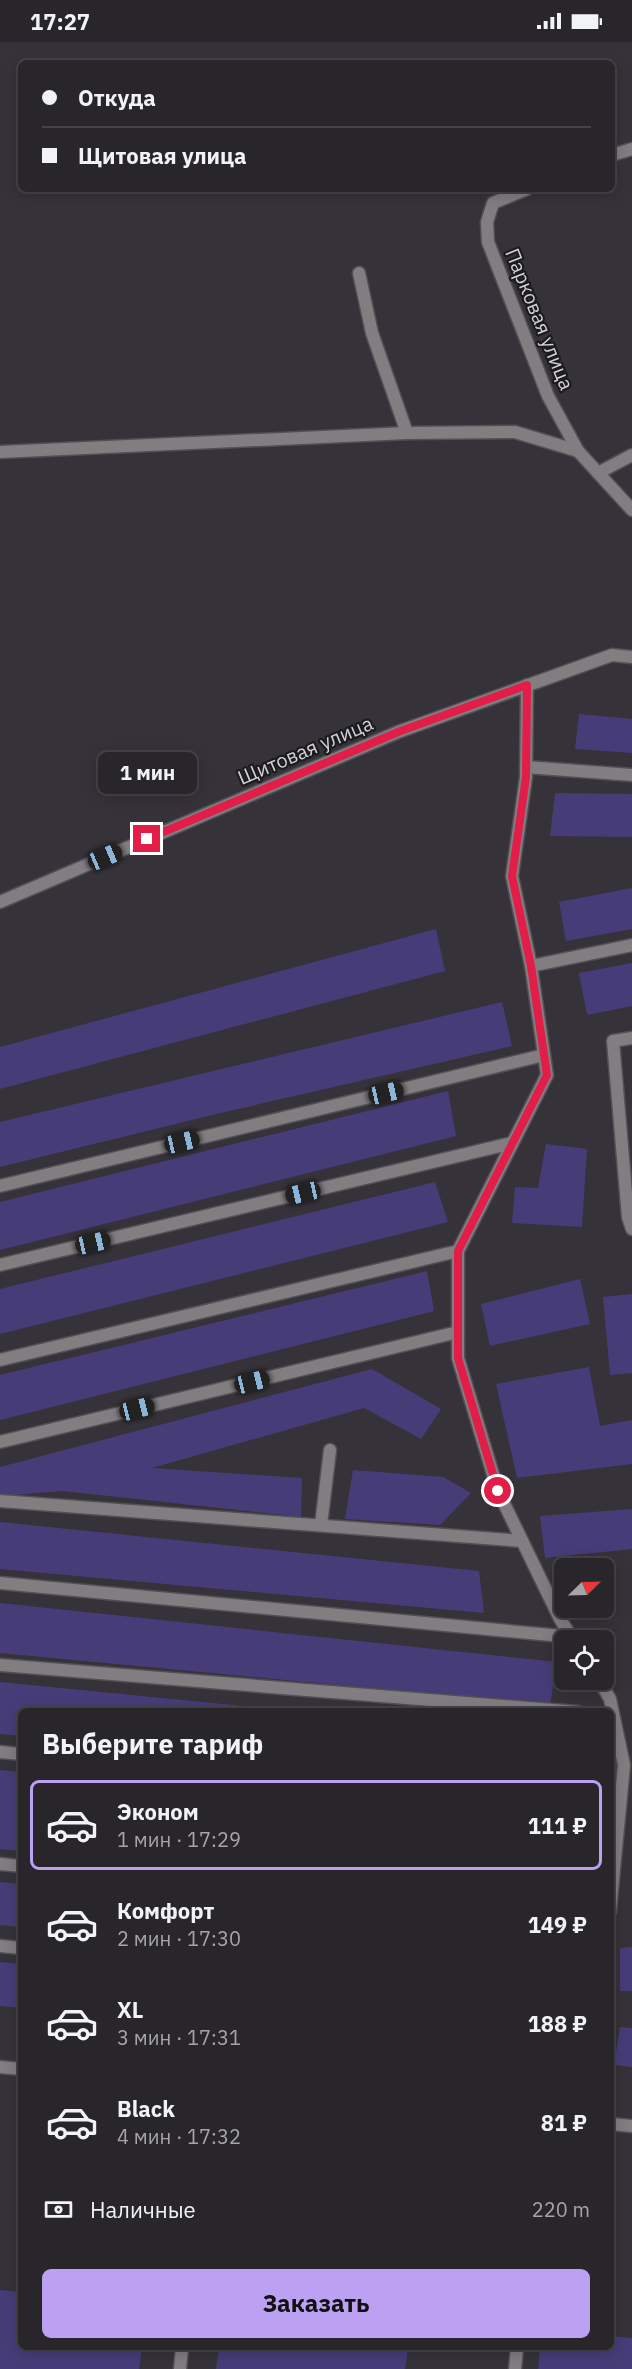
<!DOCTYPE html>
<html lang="ru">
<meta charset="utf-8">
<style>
:root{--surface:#28262b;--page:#302e33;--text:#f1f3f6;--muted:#a5a5a9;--line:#444347;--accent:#bca0f2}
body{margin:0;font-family:"IBM Plex Sans",sans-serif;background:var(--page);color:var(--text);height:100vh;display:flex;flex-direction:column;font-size:22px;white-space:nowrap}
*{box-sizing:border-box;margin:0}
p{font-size:20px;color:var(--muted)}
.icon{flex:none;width:33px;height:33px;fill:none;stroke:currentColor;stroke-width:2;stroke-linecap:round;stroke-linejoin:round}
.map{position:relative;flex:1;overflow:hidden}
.panel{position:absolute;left:18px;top:1666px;width:596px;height:642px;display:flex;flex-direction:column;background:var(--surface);border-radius:9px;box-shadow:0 3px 15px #0003,0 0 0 2px var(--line)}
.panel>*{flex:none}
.guide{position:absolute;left:18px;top:18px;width:597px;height:132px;border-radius:9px;box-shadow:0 3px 15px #0003,0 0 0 2px var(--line);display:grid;align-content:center;height:132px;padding:0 24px;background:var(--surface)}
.needle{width:39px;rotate:67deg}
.tools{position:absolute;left:554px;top:1516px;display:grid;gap:12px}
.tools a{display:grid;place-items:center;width:60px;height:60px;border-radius:9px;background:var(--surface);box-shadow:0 3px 15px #0003,0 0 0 2px var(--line);font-size:30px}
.end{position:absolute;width:27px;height:27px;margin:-14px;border:8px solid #e11d48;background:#fff;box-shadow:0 0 0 3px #fff}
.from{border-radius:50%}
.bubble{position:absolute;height:42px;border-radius:9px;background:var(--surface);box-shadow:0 3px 15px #0003,0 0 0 2px var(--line);font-size:20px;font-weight:800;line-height:42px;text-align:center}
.car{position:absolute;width:18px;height:36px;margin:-18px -9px;border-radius:8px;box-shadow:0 0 4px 2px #0007;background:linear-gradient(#222 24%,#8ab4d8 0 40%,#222 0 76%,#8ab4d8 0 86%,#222 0)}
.guide b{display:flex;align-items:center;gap:21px;height:57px;font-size:22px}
.guide b+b{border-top:2px solid var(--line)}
.guide i{width:15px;height:15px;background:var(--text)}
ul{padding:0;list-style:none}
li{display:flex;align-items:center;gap:18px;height:90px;margin:0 12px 9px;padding:0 12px;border:3px solid transparent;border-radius:9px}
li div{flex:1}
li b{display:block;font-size:22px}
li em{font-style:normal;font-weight:800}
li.active{border-color:var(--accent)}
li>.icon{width:54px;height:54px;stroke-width:1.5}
h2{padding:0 24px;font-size:27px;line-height:72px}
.pay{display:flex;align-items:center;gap:15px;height:66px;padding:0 24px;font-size:22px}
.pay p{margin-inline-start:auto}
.primary-button{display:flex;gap:12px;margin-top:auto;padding:12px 24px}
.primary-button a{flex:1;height:69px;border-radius:9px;background:var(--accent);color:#111;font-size:24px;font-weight:800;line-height:69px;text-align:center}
.status{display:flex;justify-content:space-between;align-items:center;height:42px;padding:0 30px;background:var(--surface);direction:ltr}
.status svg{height:16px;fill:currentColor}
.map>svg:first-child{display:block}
</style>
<div class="status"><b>17:27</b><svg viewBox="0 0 49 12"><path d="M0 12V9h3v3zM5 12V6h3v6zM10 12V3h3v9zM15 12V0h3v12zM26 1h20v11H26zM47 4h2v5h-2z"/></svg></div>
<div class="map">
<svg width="632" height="2327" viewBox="0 0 632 2327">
<rect width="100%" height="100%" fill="#363239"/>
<g fill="#463d78">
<path d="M579,672L632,677V711L575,707Z"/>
<path d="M555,751L632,752V795L550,794Z"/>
<path d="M632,846V887L566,899L559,860Z"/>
<path d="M436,887L445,929L0,1047V1005Z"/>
<path d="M632,921V964L587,973L579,931Z"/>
<path d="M502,960L512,1004L212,1073L0,1125V1080Z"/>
<path d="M448,1049L456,1094L0,1208V1160Z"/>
<path d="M546,1102L587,1107L582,1185L512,1181L515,1145L538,1146Z"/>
<path d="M435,1140L448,1180L0,1292V1247Z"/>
<path d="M427,1229L434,1269L0,1378V1333Z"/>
<path d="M580,1237L590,1282L490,1304L481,1262Z"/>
<path d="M632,1252V1331L610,1333L603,1255Z"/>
<path d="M589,1325L600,1384L632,1378V1422L517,1436L496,1342Z"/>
<path d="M372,1327L441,1367L421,1397L364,1366L152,1426L302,1436L301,1475L63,1449L0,1454V1425Z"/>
<path d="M353,1428L443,1435L471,1451L440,1483L345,1477Z"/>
<path d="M632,1467V1507L545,1516L540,1474Z"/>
<path d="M0,1480L479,1529L484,1571L0,1527Z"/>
<path d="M0,1561L557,1620L550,1663L0,1611Z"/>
<path d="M0,1640L285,1668V1670H21V1694L0,1692Z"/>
<path d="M0,1728L21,1730V1809L0,1807Z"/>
<path d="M0,1840L21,1842V1885L0,1883Z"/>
<path d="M632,1905V1949H620V1906Z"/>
<path d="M0,1920L21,1922V1966L0,1964Z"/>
<path d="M620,1985L632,1986V2025L614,2023Z"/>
<path d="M0,2248L21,2250V2306H142L139,2327H0Z"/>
<path d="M610,2294L632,2296V2327H538L540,2306H610Z"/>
<path d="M219,2306H408L405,2327H216Z"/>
</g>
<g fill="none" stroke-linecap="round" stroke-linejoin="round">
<g stroke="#524f55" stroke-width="15">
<g id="service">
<path d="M359,231L372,291L407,391"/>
<path d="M0,410L407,391L515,390L578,409"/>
<path d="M527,643L526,735L512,834L531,924L547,1033L458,1209V1316L498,1449L560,1577L574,1599"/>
<path d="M526,725L632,733"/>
<path d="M531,924L632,903"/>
<path d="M632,996L613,999L628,1175L632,1187"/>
<path d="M0,1144L544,1013"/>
<path d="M0,1223L512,1101"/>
<path d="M0,1318L458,1209"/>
<path d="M0,1400L458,1290"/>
<path d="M0,1459L522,1499"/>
<path d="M321,1483L330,1408"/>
<path d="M0,1541L572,1595"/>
<path d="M0,1623L578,1670"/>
<path d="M599,1638L610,1657L624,1723L610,1869"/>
<path d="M0,1710L21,1712"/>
<path d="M0,1822L21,1824"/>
<path d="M0,1904L21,1906"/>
<path d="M0,2025L21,2027"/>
<path d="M610,2082L632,2084"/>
<path d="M180,2327L182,2306"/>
<path d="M515,2327L517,2306"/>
</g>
</g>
<g stroke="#524f55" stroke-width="15">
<g id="minor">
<path d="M612,113L632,107"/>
<path d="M527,147L493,161L487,180L488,200L548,354L578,409L632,468"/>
<path d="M598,431L632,413"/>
</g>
</g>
<g stroke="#524f55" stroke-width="15">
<path id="tertiary" d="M0,860L398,690L612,613L632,615"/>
</g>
<use href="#service" stroke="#817d80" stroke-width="12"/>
<use href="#minor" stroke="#817d80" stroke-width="12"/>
<use href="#tertiary" stroke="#817d80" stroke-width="12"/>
</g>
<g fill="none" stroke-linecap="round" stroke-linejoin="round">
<path stroke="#e11d48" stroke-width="8" d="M147,797L398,690L527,643L526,735L512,834L531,924L547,1033L458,1209V1316L498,1449"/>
</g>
<g text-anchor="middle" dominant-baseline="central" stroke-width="4.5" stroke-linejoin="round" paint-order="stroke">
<g font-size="20" fill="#d4d1d6" stroke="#1c1b1e">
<text transform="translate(540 277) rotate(68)">Парковая улица</text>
<text transform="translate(305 708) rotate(-23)">Щитовая улица</text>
</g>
</g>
</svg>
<div class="tools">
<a><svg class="needle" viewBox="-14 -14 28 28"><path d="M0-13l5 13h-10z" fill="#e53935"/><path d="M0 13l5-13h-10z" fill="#a5a5a9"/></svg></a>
<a><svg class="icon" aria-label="locate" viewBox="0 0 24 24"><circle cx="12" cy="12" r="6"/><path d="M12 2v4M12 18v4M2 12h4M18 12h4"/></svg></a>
</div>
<i class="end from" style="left:498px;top:1449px"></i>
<i class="end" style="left:147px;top:797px"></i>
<div class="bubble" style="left:98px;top:710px;width:99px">1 мин</div>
<i class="car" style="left:105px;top:815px;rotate:67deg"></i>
<i class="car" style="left:386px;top:1051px;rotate:77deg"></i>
<i class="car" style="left:182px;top:1100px;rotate:77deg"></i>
<i class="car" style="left:303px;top:1151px;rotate:257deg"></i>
<i class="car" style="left:93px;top:1201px;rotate:77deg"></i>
<i class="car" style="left:252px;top:1340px;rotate:76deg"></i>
<i class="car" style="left:137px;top:1367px;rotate:76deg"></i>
<div class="guide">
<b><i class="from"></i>Откуда</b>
<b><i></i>Щитовая улица</b>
</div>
<section class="panel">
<h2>Выберите тариф</h2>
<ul>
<li class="active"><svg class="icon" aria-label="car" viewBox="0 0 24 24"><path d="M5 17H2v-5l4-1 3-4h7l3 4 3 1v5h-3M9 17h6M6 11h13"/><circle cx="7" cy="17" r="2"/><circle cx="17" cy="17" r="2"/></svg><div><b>Эконом</b><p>1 мин · 17:29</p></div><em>111 ₽</em></li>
<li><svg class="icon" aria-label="car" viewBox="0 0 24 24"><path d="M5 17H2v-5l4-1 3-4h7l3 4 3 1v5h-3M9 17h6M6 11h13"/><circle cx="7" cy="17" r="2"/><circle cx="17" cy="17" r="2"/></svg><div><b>Комфорт</b><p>2 мин · 17:30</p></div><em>149 ₽</em></li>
<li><svg class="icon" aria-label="car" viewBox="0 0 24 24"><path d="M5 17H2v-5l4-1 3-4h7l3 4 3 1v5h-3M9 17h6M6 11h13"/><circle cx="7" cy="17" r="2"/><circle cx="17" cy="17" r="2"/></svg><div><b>XL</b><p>3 мин · 17:31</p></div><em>188 ₽</em></li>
<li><svg class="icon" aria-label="car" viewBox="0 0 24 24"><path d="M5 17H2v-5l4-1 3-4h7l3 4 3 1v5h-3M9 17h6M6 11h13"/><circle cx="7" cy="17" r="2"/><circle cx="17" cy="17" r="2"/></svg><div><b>Black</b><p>4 мин · 17:32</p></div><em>81 ₽</em></li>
</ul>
<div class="pay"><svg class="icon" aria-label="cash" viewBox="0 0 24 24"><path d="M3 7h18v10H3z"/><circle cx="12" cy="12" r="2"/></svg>Наличные<p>220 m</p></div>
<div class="primary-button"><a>Заказать</a></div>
</section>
</div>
